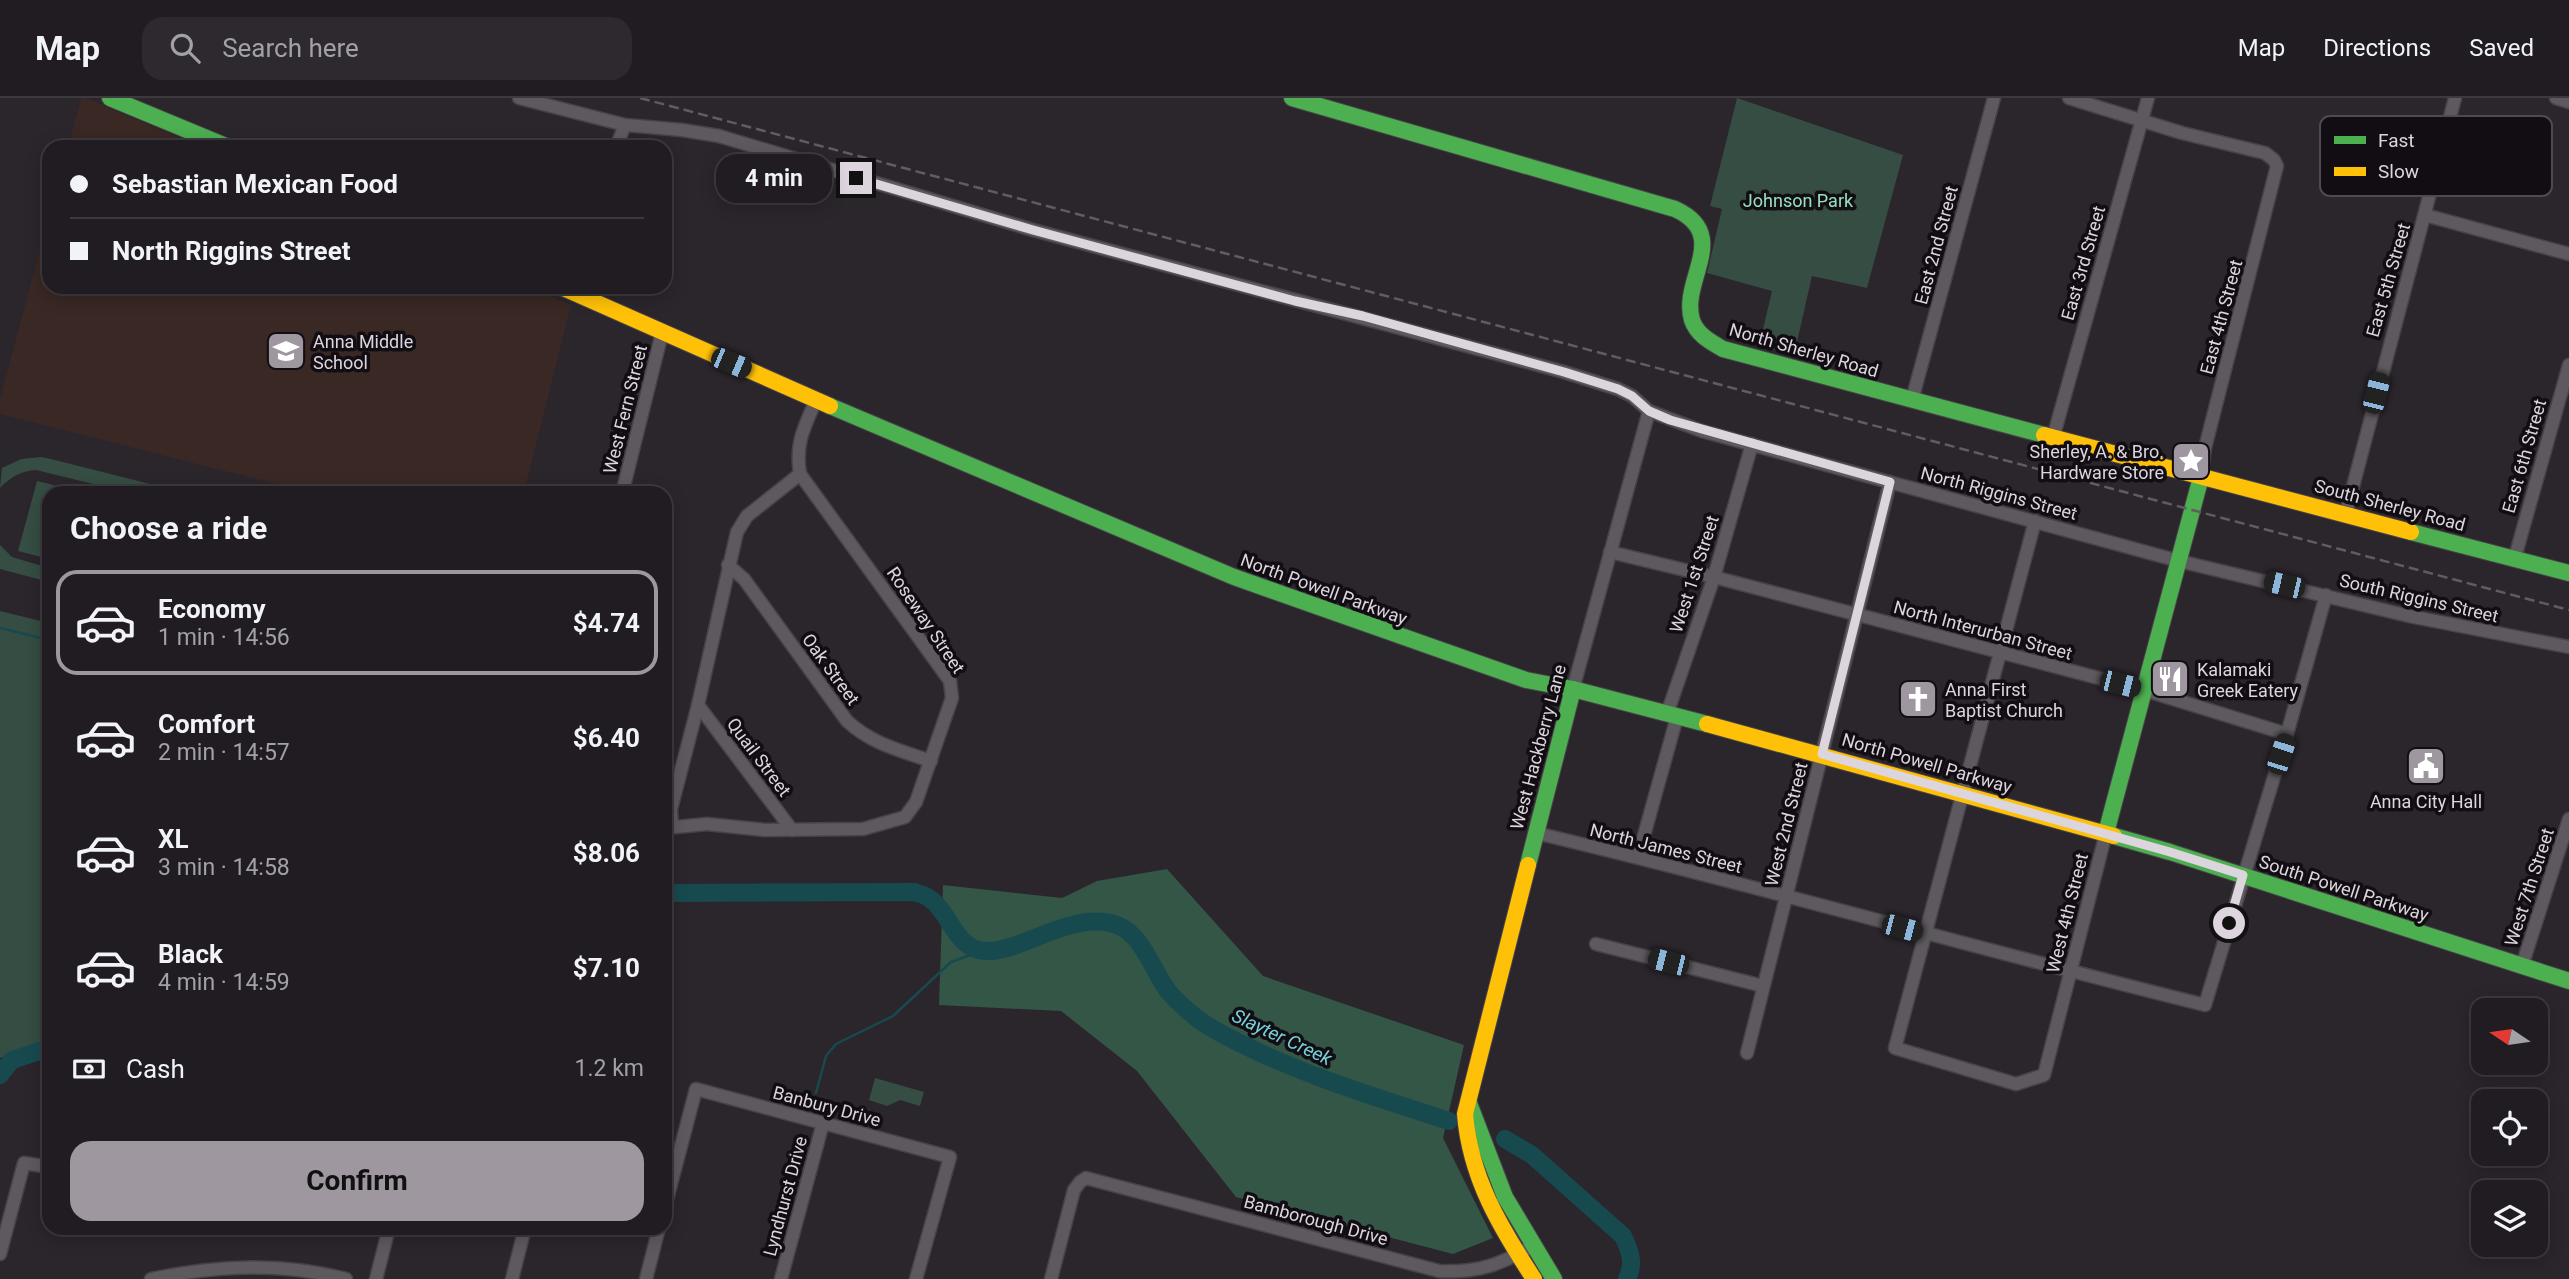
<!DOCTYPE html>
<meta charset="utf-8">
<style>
:root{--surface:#201c21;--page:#2d292e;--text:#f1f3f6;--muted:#a2a1a5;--line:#3d3a3f;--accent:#9e97a0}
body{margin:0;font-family:Roboto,sans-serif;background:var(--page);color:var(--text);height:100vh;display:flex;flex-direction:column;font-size:26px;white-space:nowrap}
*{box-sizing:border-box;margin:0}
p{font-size:23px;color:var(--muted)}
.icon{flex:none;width:38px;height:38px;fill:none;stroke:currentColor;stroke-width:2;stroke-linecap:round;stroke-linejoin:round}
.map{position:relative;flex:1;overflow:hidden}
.panel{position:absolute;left:42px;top:388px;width:630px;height:749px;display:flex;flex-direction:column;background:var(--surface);border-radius:21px;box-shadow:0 4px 18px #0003,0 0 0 2px var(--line)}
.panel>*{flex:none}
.guide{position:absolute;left:42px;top:42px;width:630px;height:154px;border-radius:21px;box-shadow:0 4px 18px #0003,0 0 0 2px var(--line);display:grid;align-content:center;height:154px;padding:0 28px;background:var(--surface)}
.needle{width:46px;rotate:283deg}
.tools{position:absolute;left:2471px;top:900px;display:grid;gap:14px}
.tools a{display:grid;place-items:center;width:77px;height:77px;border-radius:14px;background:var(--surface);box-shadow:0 4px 18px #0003,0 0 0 2px var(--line);font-size:35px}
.end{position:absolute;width:32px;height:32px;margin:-16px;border:9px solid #dcd5de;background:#111;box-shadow:0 0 0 4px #111}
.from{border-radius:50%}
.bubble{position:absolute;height:49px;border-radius:21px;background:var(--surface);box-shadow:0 4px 18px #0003,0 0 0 2px var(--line);font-size:23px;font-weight:700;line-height:49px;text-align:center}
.car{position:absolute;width:21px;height:42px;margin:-21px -10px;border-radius:9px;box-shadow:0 0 5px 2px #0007;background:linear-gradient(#222 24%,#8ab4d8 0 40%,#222 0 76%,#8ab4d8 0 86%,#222 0)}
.guide b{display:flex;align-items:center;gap:24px;height:66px;font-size:26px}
.guide b+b{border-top:2px solid var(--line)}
.guide i{width:18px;height:18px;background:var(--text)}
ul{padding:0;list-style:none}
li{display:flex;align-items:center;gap:21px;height:105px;margin:0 14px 10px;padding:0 14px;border:4px solid transparent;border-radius:21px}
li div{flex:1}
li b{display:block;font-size:26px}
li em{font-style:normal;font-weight:700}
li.current{border-color:var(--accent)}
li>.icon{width:63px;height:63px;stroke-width:1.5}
h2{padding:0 28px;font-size:32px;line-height:84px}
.pay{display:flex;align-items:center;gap:18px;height:77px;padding:0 28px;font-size:26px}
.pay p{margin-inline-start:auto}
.primary-button{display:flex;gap:14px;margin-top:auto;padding:14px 28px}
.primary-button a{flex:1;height:80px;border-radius:21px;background:var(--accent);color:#111;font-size:28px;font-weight:700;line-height:80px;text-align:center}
header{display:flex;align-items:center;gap:42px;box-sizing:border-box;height:98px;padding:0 35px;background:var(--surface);border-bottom:2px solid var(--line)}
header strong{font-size:33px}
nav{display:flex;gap:38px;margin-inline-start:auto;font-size:24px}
.search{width:490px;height:63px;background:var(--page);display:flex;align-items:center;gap:18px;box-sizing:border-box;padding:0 24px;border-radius:21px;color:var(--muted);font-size:26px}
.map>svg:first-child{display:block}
</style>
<header>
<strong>Map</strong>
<div class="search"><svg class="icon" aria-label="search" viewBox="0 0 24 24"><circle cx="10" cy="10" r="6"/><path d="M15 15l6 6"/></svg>Search here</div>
<nav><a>Map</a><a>Directions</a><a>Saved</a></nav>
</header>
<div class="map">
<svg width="2569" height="1181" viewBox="0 0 2569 1181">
<rect width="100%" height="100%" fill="#2b252c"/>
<g fill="#392823">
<path d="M81,0H86L201,49H68Z"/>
<path d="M49,118V189H529L571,207L524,395H311L0,316V300Z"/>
</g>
<g fill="#354d42">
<path d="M1737,0L1903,57L1867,190L1812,178L1794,257L1759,248L1772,193L1707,175L1722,111L1710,108Z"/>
<path d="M41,359L51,361L186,395H130L36,372C21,373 10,379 0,390L2,370L21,361Z"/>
<path d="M37,383L86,395L49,396V461L18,453Z"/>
<path d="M0,447L12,459L49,470V484L0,471Z"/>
<path d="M0,513L49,525V944L0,960Z"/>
<path d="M875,980L924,994L920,1008L900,1002L887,1008L869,1002Z"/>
</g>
<path fill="#335647" d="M1167,771L1263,878L1464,947L1443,1040L1493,1140L1453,1156L1236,1099L1137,973L1061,913L939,907L943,787L1062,800L1097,783Z"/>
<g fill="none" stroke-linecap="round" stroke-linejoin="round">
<g stroke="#174a4f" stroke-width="2.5">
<path d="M0,530L49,542"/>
<path d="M816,995L826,958L836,946L893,918L951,864L982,853"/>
</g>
<g stroke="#174a4f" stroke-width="18">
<path d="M665,795L915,794C919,796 925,797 929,800C949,813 954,846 979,852C1014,861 1070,810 1117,827C1142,836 1153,873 1168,893C1176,903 1189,914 1199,922C1215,933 1233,942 1250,950C1314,981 1382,1001 1449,1023"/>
<path d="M0,977L12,962L49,950"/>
<path d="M1505,1041L1532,1057L1623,1138C1630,1153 1635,1165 1627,1181"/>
</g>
<g stroke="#474248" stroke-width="15">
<g id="street">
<path d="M519,0L625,27L682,32L719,38L1033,132L1564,274L1618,291L1632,298L1649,313L1702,333L2179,463L2409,518L2569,549"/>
<path d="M2069,0L2182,35L2265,55L2274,62L2277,68L2205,350L2201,379"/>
<path d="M2556,0L2569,4"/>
<path d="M616,49L625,27"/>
<path d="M2425,117L2569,156"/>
<path d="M1912,302L1994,0"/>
<path d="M2053,340L2148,0"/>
<path d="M622,396L662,235"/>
<path d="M2346,415L2455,0"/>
<path d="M2035,423L1895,950L2016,986L2044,977L2106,735"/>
<path d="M1610,454L1714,479L2144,592L2287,636"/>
<path d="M2515,459L2569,267"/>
<path d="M728,467L744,481L847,623C872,646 899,652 931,663"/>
<path d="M1573,591L1649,313"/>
<path d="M698,607L792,732"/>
<path d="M1667,616L1714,479L1752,346"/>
<path d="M672,728L671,711L698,607L737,434L747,418L800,376C795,345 804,330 816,302"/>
<path d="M665,730L707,726L765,732L863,731L905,719L916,704L952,600L950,583L800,376"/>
<path d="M1536,735C1760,788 1981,852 2205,907L2287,636L2326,497"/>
<path d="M1638,759L1677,619"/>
<path d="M1596,846L1763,888"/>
<path d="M2522,868L2569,721"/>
<path d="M1747,955L1890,384"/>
<path d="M665,1109L696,991L950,1059L916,1181"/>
<path d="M0,1156L24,1065L49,1069"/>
<path d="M151,1181C216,1167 282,1164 346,1181"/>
<path d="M376,1181L389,1130"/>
<path d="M512,1181L525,1130"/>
<path d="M646,1181L659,1130"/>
<path d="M781,1181L823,1025"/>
<path d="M1051,1181L1074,1092L1080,1084L1086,1080L1439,1173C1478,1175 1500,1167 1534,1147"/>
</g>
</g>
<g stroke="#474248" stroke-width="18">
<g id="fast">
<path d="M110,0L228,49"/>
<path d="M1292,0L1675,111C1732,137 1680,182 1692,222C1697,237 1711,244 1723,251L2044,337"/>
<path d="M830,308L1234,479L1526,582L1573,591L1707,626"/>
<path d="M2411,434L2569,475"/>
<path d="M2106,735L2201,379"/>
<path d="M2114,738L2170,754L2569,883"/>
<path d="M1528,767L1573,591"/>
<path d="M1469,1005L1505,1099L1554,1181"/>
</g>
</g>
<g stroke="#474248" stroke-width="18">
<g id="slow">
<path d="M561,189L830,308"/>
<path d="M2044,337L2411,434"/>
<path d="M1707,626L2114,738"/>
<path d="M1528,767L1465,1016C1470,1079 1500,1129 1534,1181"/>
</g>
</g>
<use href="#street" stroke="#5d595e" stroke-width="12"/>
<use href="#fast" stroke="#4caf50" stroke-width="16"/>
<use href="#slow" stroke="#ffc107" stroke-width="16"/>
<path stroke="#615c62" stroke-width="2.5" stroke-dasharray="10 5" stroke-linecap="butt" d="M640,0L2569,512"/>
</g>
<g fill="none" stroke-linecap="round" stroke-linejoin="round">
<path stroke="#dcd5de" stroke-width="9" d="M856,80L1033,132L1295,203L1363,218L1564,274L1618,291L1632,298L1649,313L1670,322L1890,384L1822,656L2170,754L2243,777L2229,825"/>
</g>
<defs>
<g id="school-square" transform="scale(2.0125)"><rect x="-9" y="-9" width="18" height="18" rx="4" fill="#9e97a0" stroke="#120d13"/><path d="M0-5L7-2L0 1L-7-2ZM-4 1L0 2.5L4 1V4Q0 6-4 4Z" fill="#fff"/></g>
<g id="sight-square" transform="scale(2.0125)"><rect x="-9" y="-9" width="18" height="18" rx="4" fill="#9e97a0" stroke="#120d13"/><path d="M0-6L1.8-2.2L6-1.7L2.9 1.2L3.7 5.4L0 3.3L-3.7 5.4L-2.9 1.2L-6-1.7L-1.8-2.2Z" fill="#fff"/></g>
<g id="restaurant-square" transform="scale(2.0125)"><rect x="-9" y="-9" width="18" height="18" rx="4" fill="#9e97a0" stroke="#120d13"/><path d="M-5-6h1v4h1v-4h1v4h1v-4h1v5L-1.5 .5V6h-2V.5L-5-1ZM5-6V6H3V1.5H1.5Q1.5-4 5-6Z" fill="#fff"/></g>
<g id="church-square" transform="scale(2.0125)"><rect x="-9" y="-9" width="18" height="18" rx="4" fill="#9e97a0" stroke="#120d13"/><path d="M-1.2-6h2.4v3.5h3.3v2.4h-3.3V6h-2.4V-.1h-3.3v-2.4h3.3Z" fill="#fff"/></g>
<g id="civic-square" transform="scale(2.0125)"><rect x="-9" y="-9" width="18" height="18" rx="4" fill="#9e97a0" stroke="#120d13"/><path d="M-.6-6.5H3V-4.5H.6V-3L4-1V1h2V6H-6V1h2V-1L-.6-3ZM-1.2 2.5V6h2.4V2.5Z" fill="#fff"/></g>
</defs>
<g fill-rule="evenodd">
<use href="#school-square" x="286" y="253"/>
<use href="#sight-square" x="2191" y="363"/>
<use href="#restaurant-square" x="2170" y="581"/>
<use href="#church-square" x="1918" y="601"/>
<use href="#civic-square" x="2426" y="668"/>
</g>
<g text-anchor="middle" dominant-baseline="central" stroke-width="7" stroke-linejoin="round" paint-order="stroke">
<g font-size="18" fill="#97e0bd" stroke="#120d13">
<text x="1798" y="102">Johnson Park</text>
</g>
<g font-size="18" fill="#dcd5de" stroke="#120d13">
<text transform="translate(1936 147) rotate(-75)">East 2nd Street</text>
<text transform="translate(2083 165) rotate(-74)">East 3rd Street</text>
<text transform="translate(2388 182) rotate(-74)">East 5th Street</text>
<text transform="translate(2221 219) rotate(-75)">East 4th Street</text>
<text transform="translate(1804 252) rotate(16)">North Sherley Road</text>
<text transform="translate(625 311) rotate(-76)">West Fern Street</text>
<text transform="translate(2524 358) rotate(-74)">East 6th Street</text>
<text transform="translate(1999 395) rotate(15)">North Riggins Street</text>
<text transform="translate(2390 407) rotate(15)">South Sherley Road</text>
<text transform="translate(1694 476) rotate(-72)">West 1st Street</text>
<text transform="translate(1324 491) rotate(20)">North Powell Parkway</text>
<text transform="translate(2419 500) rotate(13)">South Riggins Street</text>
<text transform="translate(926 522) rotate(56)">Roseway Street</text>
<text transform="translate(1983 532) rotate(15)">North Interurban Street</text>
<text transform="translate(831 571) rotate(54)">Oak Street</text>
<text transform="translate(1538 649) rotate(-75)">West Hackberry Lane</text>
<text transform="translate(759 659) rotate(53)">Quail Street</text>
<text transform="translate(1927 665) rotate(16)">North Powell Parkway</text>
<text transform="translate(1786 726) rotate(-76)">West 2nd Street</text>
<text transform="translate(1666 750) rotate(14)">North James Street</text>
<text transform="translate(2529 789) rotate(-72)">West 7th Street</text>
<text transform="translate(2344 790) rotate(18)">South Powell Parkway</text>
<text transform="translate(2067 815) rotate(-76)">West 4th Street</text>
<text transform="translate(827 1008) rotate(15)">Banbury Drive</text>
<text transform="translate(785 1098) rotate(-75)">Lyndhurst Drive</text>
<text transform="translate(1316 1122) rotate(15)">Bamborough Drive</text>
</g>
<g font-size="18" fill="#dcd5de" stroke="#120d13" text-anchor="start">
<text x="313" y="243">Anna Middle<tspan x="313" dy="21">School</tspan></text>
<text x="2164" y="353" text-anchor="end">Sherley, A. &amp; Bro.<tspan x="2164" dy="21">Hardware Store</tspan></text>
<text x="2197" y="571">Kalamaki<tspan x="2197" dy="21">Greek Eatery</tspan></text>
<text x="1945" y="591">Anna First<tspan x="1945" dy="21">Baptist Church</tspan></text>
<text x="2426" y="703" text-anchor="middle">Anna City Hall</text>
</g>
<g font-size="19" font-style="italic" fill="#77d2da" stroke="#120d13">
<text transform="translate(1282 939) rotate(25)">Slayter Creek</text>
</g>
</g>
<rect x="2320" y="18" width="232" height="80" rx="10" fill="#120d13" stroke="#4f4950" stroke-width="2"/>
<rect x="2334" y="38" width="32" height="8" fill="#4caf50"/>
<rect x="2334" y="69" width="32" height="9" fill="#ffc107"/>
<g font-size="19" fill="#dcd5de">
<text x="2378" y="49">Fast</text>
<text x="2378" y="80">Slow</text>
</g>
</svg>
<div class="tools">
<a><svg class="needle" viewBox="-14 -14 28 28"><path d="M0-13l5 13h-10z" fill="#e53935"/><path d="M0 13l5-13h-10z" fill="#a2a1a5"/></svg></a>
<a><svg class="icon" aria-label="locate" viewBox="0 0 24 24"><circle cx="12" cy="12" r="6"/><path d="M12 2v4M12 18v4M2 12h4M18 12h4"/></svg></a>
<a><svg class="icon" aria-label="layers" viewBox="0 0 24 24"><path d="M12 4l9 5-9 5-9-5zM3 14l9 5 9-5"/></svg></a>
</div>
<i class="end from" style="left:2229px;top:825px"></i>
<i class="end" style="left:856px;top:80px"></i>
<div class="bubble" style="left:716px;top:56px;width:116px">4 min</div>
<i class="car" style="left:731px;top:265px;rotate:113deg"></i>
<i class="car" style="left:2376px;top:295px;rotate:14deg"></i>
<i class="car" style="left:2284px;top:487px;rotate:283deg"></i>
<i class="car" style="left:2120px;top:586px;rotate:104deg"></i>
<i class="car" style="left:2281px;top:656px;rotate:18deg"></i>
<i class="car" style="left:1902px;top:830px;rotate:105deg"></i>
<i class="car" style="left:1668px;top:864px;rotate:284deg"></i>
<div class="guide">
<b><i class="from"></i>Sebastian Mexican Food</b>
<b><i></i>North Riggins Street</b>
</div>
<section class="panel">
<h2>Choose a ride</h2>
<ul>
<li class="current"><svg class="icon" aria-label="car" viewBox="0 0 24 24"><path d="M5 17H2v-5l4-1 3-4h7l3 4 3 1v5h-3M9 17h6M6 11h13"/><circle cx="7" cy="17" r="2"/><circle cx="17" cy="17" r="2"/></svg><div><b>Economy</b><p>1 min · 14:56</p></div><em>$4.74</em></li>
<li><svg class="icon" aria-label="car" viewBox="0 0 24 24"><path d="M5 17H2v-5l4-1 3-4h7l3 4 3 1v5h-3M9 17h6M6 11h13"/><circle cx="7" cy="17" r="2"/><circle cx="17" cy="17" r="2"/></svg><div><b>Comfort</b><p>2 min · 14:57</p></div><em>$6.40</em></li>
<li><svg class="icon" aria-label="car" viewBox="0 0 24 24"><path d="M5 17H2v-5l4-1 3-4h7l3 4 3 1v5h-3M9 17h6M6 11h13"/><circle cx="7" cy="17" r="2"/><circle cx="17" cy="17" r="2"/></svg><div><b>XL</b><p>3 min · 14:58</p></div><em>$8.06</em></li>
<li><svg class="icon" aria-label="car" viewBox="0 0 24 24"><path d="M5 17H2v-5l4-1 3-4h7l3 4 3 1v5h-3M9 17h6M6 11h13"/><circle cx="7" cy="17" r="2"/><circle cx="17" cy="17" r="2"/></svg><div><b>Black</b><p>4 min · 14:59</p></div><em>$7.10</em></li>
</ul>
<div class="pay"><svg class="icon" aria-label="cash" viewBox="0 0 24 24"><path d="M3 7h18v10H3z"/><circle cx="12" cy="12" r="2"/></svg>Cash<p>1.2 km</p></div>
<div class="primary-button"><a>Confirm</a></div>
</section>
</div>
